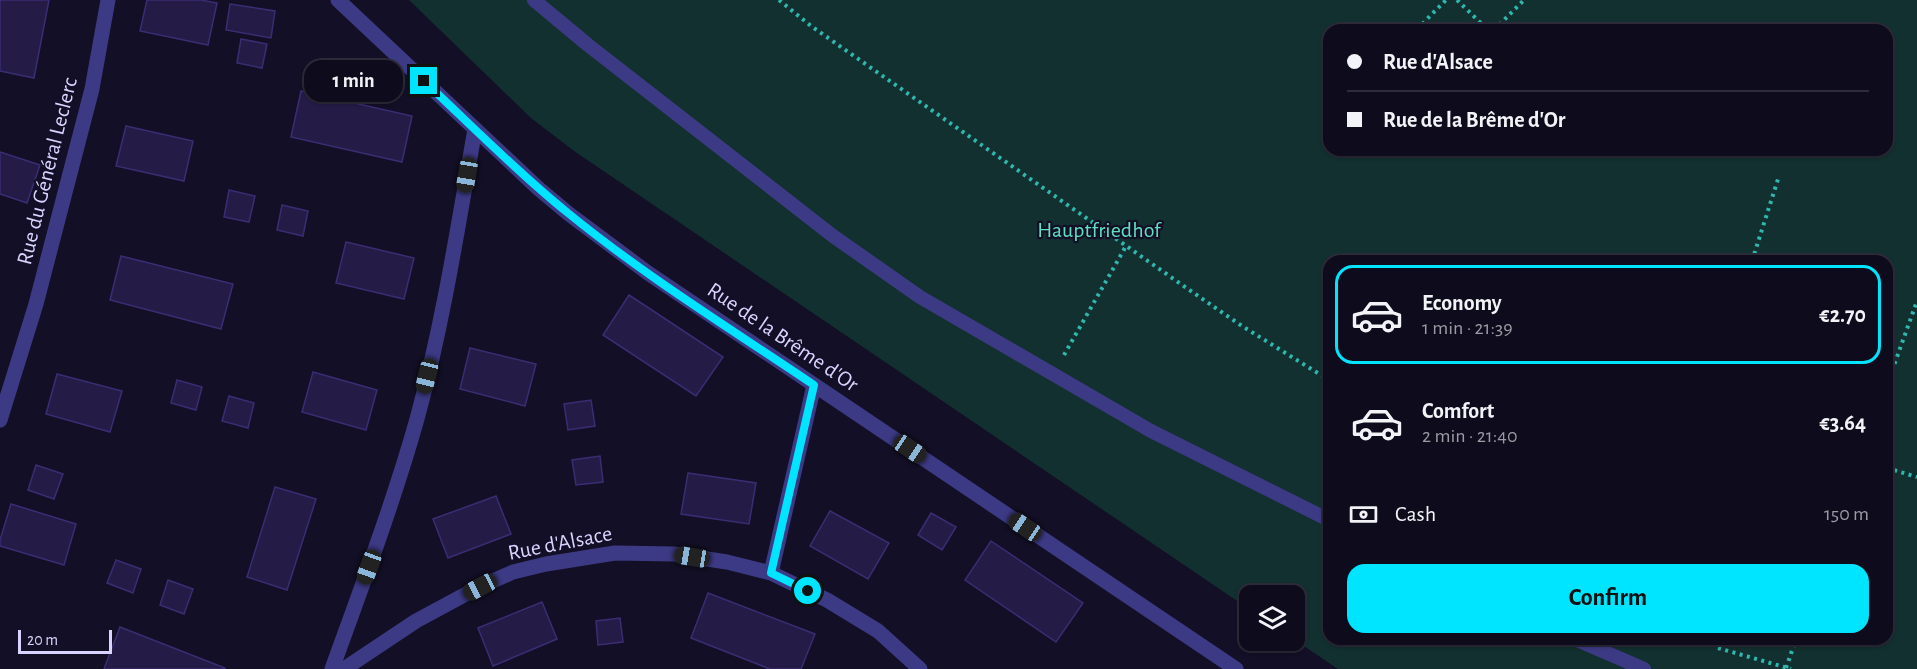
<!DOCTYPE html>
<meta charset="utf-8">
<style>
:root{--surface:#0e0b1c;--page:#1c1929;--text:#f1f3f6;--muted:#9b9ba3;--line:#2e2b3b;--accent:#00e5ff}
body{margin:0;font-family:"Alegreya Sans",sans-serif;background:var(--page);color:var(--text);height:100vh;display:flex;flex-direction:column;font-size:22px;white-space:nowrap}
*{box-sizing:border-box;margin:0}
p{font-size:20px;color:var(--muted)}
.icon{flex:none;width:33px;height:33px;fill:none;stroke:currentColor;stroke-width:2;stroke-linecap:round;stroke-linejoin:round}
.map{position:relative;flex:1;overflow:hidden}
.drawer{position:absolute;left:1323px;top:255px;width:570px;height:390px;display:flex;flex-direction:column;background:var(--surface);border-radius:18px;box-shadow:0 2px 4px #0004,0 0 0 2px var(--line)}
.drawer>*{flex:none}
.top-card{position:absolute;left:1323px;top:24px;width:570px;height:132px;border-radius:18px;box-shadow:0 2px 4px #0004,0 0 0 2px var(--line);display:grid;align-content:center;height:132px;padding:0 24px;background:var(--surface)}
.buttons{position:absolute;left:1239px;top:585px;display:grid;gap:12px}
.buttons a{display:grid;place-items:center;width:66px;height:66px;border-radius:12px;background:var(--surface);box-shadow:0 2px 4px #0004,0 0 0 2px var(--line);font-size:30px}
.scale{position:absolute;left:18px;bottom:15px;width:94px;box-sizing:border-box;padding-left:6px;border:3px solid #d9d4ff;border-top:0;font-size:16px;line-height:21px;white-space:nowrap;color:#d9d4ff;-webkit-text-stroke:4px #130f26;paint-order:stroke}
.end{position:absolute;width:27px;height:27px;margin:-14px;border:8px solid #00e5ff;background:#111;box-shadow:0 0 0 3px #111}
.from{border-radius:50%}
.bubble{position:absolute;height:42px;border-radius:18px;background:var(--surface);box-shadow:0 2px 4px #0004,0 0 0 2px var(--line);font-size:20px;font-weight:700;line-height:42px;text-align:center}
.car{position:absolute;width:18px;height:36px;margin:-18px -9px;border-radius:8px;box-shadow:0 0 4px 2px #0007;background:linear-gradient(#222 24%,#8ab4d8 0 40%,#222 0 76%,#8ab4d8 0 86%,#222 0)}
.top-card b{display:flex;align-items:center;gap:21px;height:57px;font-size:22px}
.top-card b+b{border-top:2px solid var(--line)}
.top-card i{width:15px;height:15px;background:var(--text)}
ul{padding:10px 0 0;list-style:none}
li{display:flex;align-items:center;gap:18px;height:99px;margin:0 12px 9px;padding:0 12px;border:3px solid transparent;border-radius:18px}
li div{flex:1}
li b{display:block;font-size:22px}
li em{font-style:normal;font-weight:700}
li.active{border-color:var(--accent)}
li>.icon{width:54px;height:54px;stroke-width:1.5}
.pay{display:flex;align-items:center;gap:15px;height:66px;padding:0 24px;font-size:22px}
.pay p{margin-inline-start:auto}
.action{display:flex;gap:12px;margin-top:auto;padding:12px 24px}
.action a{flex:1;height:69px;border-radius:18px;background:var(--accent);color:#111;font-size:24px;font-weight:700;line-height:69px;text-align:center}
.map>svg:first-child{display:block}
</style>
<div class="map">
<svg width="1917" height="669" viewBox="0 0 1917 669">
<rect width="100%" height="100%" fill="#130f26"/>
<path fill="#12302f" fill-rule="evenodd" d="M409,0H1917V669H1338L1295,640L1294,596H1250L1249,609L574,151L531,118ZM1329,30H1887V150H1329ZM1329,261H1887V639H1329Z"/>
<g fill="#241b47" stroke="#3b2d73" stroke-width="1.5">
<path d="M0,0H49L34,78L0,71Z"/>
<path d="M147,0H201L217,3L208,45L140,31Z"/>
<path d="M230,4L275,11L271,38L226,30Z"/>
<path d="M241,39L267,44L262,68L237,63Z"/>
<path d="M301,91L412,116L402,162L291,137Z"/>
<path d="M126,126L193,141L184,181L116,166Z"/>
<path d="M0,152L40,165L27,203L0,194Z"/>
<path d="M229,190L255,196L249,222L224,217Z"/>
<path d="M282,205L308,211L303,236L277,230Z"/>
<path d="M346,242L414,258L404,299L336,283Z"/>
<path d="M121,256L233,284L221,329L110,300Z"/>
<path d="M629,295L723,357L696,396L603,335Z"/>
<path d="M470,348L536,364L525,406L460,389Z"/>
<path d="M313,372L377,390L366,430L302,412Z"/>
<path d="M57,374L122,391L110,432L46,414Z"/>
<path d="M177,380L202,387L196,410L171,403Z"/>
<path d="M229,396L254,403L248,428L222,421Z"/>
<path d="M591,400L595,426L568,430L564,404Z"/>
<path d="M600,456L603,482L576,485L572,460Z"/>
<path d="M36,465L63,474L54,499L28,490Z"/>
<path d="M688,473L756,483L749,524L681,514Z"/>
<path d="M275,487L316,499L287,590L247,577Z"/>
<path d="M496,496L511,534L448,558L433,519Z"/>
<path d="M11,504L76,524L64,565L0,546V540Z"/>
<path d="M830,511L889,543L868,579L810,546Z"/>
<path d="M931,513L956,527L942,550L918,535Z"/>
<path d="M991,541L1083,603L1056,642L965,580Z"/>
<path d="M116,560L141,569L133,593L107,583Z"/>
<path d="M168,580L193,589L184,614L160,605Z"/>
<path d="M708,593L815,634L801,669H770L691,638Z"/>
<path d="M542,602L557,639L493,666L478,628Z"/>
<path d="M620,618L623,642L598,645L596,621Z"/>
<path d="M120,627L225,668L224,669H104Z"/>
</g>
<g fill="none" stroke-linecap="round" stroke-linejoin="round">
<g stroke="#2fb8b0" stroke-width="4" stroke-dasharray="3 4.5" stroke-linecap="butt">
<path d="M779,0L811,26L1188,289L1242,326L1329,380"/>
<path d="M1457,0L1488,30"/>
<path d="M1418,30L1425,21L1446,0"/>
<path d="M1494,30L1524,0"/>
<path d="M1752,261L1779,176"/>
<path d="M1064,355L1126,246"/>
<path d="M1887,385L1917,301"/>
<path d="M1887,468L1917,477"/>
<path d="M1718,648L1791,669"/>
<path d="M1786,668L1796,639"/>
</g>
<g stroke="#3d3a85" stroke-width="14">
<path d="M534,0L588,45L833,236L920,297L1151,431L1329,520"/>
<path d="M1575,639L1644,669"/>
</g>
<g stroke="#3d3a85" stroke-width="15">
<path d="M338,0L539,189L569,214L648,273L1236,669"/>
<path d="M0,420L36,304L92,89L108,0"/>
<path d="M771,573L814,385"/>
<path d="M332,669C362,586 393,504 417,419C443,324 458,226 475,129"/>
<path d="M344,669L416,621L479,587L513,572L546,564L615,553L674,554L727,562L771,573L827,600L878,631L920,669"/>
</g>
</g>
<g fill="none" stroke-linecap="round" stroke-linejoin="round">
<path stroke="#00e5ff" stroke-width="8" d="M424,81C471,125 517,172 568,213C645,276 731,329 814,385L771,573L808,591"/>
</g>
<g text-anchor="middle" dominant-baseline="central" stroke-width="4.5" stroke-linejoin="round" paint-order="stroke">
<g font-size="22" fill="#d9d4ff" stroke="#130f26">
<text transform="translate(47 171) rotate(-76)">Rue du Général Leclerc</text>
<text transform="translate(783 337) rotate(34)">Rue de la Brême d'Or</text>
<text transform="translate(560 543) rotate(-11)">Rue d'Alsace</text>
</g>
<g font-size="22" fill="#5fe0c0" stroke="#130f26">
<text x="1099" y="230">Hauptfriedhof</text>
</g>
</g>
</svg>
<div class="buttons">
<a><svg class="icon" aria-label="layers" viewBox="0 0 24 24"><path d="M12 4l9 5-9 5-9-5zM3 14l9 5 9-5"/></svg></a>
</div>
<div class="scale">20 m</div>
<i class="end from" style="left:808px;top:591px"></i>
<i class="end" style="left:424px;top:81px"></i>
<div class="bubble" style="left:304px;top:60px;width:99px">1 min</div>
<i class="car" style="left:467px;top:175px;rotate:190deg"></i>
<i class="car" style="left:427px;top:376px;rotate:194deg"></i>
<i class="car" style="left:910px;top:449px;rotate:124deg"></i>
<i class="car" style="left:1025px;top:527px;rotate:304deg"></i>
<i class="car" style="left:692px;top:557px;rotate:279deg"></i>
<i class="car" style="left:369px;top:567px;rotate:200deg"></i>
<i class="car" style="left:480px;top:587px;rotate:242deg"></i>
<div class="top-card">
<b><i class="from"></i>Rue d'Alsace</b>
<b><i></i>Rue de la Brême d'Or</b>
</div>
<section class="drawer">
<ul>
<li class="active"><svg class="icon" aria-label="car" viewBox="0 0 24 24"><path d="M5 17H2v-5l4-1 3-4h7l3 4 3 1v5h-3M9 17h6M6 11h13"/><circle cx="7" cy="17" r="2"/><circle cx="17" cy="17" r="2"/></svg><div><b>Economy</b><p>1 min · 21:39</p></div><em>€2.70</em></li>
<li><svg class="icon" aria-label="car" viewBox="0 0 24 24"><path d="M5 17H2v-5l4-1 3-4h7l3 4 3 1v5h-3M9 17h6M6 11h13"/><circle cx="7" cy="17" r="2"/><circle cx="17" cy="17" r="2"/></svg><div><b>Comfort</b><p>2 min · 21:40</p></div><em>€3.64</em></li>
</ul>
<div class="pay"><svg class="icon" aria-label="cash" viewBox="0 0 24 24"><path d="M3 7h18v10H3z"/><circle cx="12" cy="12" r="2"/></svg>Cash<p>150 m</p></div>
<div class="action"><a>Confirm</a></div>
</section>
</div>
